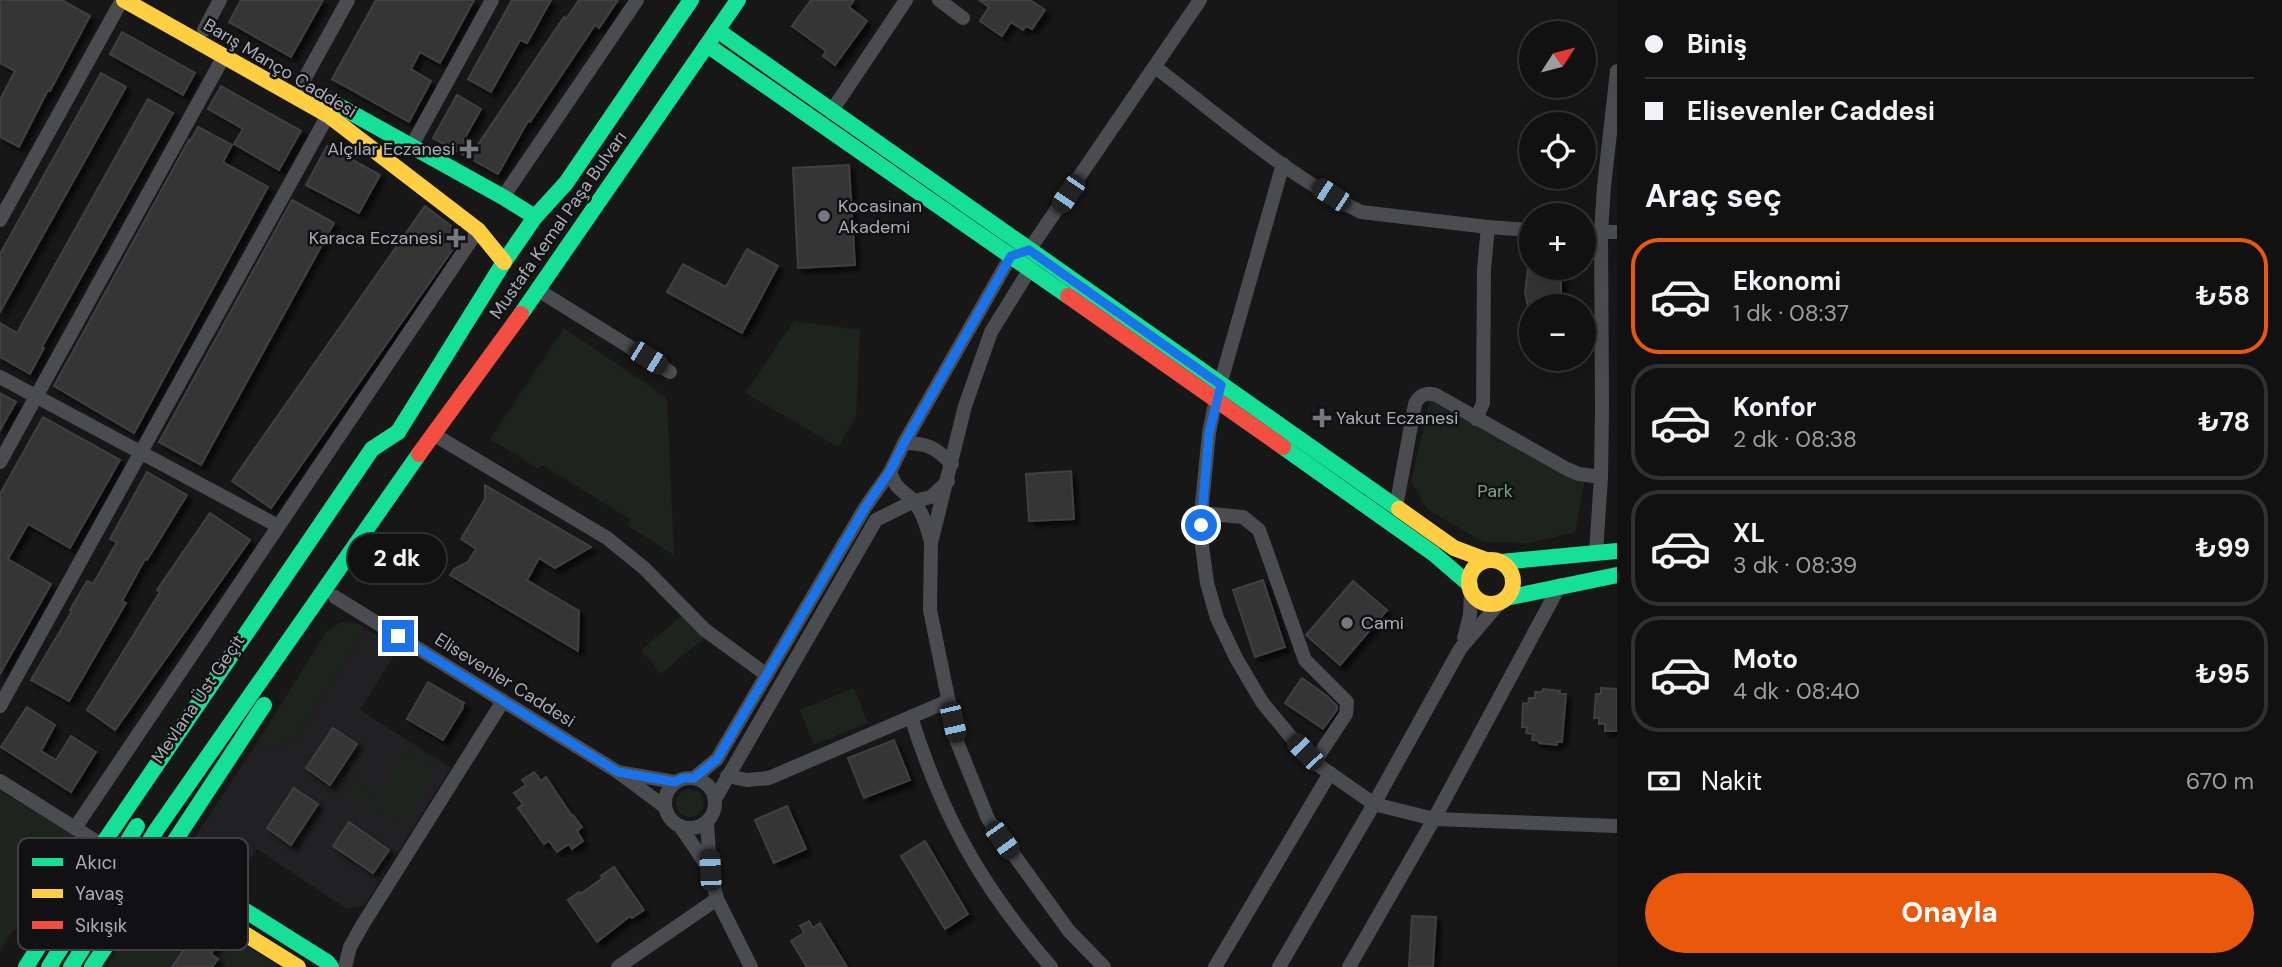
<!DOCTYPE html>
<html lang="tr">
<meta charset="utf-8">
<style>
:root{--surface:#111;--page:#1a1a1a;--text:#f1f3f6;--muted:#9c9d9f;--line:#303131;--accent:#ea580c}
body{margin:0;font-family:"DM Sans",sans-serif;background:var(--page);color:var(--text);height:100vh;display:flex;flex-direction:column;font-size:26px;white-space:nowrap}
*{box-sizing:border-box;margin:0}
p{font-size:23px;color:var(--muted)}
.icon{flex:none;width:38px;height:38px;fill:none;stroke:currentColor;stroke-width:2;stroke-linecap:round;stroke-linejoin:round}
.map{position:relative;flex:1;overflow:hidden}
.details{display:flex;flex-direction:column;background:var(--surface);width:665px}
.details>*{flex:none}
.guide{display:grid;align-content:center;height:154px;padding:0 28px;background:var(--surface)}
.needle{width:46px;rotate:54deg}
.fabs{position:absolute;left:1519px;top:21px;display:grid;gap:14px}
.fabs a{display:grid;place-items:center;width:77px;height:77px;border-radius:50%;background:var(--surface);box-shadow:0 7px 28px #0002,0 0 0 2px var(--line);font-size:35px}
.end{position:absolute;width:32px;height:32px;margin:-16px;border:9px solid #1a73e8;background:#fff;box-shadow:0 0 0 4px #fff}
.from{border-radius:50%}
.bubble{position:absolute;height:49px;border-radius:24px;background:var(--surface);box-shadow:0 7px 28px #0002,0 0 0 2px var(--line);font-size:23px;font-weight:800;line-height:49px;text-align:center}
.car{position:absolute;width:21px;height:42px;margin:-21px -10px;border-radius:9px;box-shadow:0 0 5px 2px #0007;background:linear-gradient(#222 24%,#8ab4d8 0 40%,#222 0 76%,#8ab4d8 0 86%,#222 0)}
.guide b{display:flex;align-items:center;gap:24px;height:66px;font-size:26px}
.guide b+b{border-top:2px solid var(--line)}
.guide i{width:18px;height:18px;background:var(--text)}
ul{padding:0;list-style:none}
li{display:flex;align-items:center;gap:21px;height:116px;margin:0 14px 10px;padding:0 14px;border:4px solid var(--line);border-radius:28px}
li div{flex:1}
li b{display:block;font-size:26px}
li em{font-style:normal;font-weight:800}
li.current{border-color:var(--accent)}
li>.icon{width:63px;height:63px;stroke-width:1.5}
h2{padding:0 28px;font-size:32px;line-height:84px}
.pay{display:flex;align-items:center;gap:18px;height:77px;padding:0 28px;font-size:26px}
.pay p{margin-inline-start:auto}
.primary-button{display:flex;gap:14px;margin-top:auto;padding:14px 28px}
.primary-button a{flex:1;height:80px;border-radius:42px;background:var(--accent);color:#fff;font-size:28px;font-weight:800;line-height:80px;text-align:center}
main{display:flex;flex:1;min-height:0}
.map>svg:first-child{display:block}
</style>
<main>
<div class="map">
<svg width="1617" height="967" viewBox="0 0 1617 967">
<defs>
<filter id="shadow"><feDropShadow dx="5" dy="5" stdDeviation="2" flood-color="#0009"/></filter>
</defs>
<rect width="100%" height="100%" fill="#171717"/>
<path fill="#212123" d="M366,629L398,649L360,710L451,768L364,906L347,909L257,849L230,889L182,857L258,741L268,748L295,741Z"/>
<g fill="#1d241e">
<path d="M794,321L860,330L856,417L838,447L745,393Z"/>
<path d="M564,328L667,398L674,555L627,525L630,519L542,465L539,469L490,439Z"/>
<path d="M1430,400L1585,480L1575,532L1529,543L1483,542L1427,509L1411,481Z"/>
<path d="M684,614L704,638L661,674L641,650Z"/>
<path d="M342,622L359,624L366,629L295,741L268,748L258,741L327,631Z"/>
<path d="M854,688L868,723L814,745L800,710Z"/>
<path d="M404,751L435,770L401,825L371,806Z"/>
<path d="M356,779L363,783L370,801H342Z"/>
<circle cx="690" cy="803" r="14"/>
<path d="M0,791L80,838L0,950Z"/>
<path d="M158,887L280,967H106Z"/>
</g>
<g fill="#353536" stroke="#3f4043" stroke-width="2" filter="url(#shadow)">
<path d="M0,0H62L90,16L50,91L48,90L19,147L0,137V100L15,71L0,63Z"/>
<path d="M241,0H323L291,57L229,22Z"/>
<path d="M376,0H474L440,63L420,52L411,69L431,81L409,122L332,79Z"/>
<path d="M512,0H551L527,43L520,40L491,92L468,79Z"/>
<path d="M579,0H618L599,28L595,25L530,122L528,121L498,174L433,138L457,95L481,109L463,141L475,149L564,17L566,19Z"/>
<path d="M811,0H854L849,7L867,21L835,65L823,56L826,51L792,26Z"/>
<path d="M979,0H1030L1045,10L1032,29L1026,26L1023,30L1011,22L1002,36L980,21L989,7Z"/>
<path d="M122,32L195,73L183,95L110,54Z"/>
<path d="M101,73L126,87L0,312V254Z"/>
<path d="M221,86L301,131L279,170L234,144L243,129L208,109Z"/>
<path d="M148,99L173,113L42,347L44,348L30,374L0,357V323L17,333Z"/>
<path d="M198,127L232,145L223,162L268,187L134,433L54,386L189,140L190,141Z"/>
<path d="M327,146L380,175L359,213L306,185Z"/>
<path d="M849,165L855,265L798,268L793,168Z"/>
<path d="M292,200L334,223L201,465L159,442Z"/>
<path d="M425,206L463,235L271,508L232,481Z"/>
<path d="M747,249L778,266L742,333L667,292L683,264L726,287Z"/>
<path d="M1528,268H1561V306H1528L1525,293Z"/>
<path d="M0,393L16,402L0,430Z"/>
<path d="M43,417L120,460L70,548L28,524L8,559L51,584L0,674V494Z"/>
<path d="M1071,471L1074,519L1029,521L1026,474Z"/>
<path d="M147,472L187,495L147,560L145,559L122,601L126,603L69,701L31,680L72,611L70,610L87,581L93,584L117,542L110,539Z"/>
<path d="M485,485L591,547L555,568L539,558L527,580L579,611L578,651L450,575L454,569L468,562L476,549L461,539L485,499Z"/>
<path d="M210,513L250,540L115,730L87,710L160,592L157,590Z"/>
<path d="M1263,580L1285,647L1255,657L1233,590Z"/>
<path d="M1353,581L1387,610L1340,665L1306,635Z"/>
<path d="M1302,678L1327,696L1337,706V710L1323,729L1285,703Z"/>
<path d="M428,682L464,703L462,707L463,708L443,740L407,719Z"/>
<path d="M1601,688L1617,689V731H1605V724H1599V718H1594L1596,694H1601Z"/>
<path d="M1543,689L1560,691V694H1566L1562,742H1557V745L1539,743V741L1532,740L1533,734L1526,733L1527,727H1522L1523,703L1528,704L1529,698H1535V692H1542Z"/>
<path d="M27,707L55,725L41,751L56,760L71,736L96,752L71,792L1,747Z"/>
<path d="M333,728L357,744L330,785L306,768Z"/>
<path d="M894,740L910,780L864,798L848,758Z"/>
<path d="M534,772L541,781L546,777L572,816L573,815L582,827L577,831L583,841L572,849L569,844L557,852L549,841L544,844L518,808L523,804L514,793L526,785L522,780Z"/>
<path d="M294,788L318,804L291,845L267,828Z"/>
<path d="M787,806L806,849L774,863L755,820Z"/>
<path d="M349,822L389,850L373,873L333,846Z"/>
<path d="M925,841L968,914L945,929L901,856Z"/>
<path d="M614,867L644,910L632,918L630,916L597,942L568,900L579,892L580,894L603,878L601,876Z"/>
<path d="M1412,916L1436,917L1433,967H1409Z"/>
<path d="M809,921L813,928L820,923L847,967H807L791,941L804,933L800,926Z"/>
<path d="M198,924L206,930L204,934L218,944L211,954L218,959L212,967H172L189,942L187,940Z"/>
</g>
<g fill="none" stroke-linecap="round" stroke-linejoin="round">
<g stroke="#4b4c50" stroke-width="14">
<path d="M939,0L963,18"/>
<path d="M204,30L220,0"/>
<path d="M1155,67C1220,116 1287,176 1361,212L1488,227"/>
<path d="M301,85L348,0"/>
<path d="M831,112L906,0"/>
<path d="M411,147L492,0"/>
<path d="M1283,164L1216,399L1209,433L1202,504V546L1207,583L1217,618L1236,658L1262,702L1290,736L1321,767L1374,804L1434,819L1617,826"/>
<path d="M503,197L637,0"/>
<path d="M0,220L122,0"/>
<path d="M1584,232H1617"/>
<path d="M1030,264V269L991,332L965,406L931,543L930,610L957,742L988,819L1069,931L1104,967"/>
<path d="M538,290L670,372"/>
<path d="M0,377L278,526"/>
<path d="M1476,419L1483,403L1484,269L1488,227L1531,230"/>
<path d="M433,434L607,538L644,568L705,630L767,675"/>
<path d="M904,443C927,443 935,447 952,464"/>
<path d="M0,462L224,56"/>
<path d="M890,472C898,494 903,488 915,503C924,515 927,528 931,542"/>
<path d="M1396,507L1415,404C1419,395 1427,392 1436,395L1567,469L1579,474L1601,477"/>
<path d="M1202,513L1243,517L1259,530L1305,660L1347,702L1346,714L1315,761"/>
<path d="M1596,553L1601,477L1602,408L1601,233L1604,186L1617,71"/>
<path d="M335,597L618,772"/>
<path d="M1464,638L1470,615L1471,590"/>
<path d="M0,706L328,115"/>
<path d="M911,717C943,818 981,886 1051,967"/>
<path d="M727,776L747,780L769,778L948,701"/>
<circle cx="690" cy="803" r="25"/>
<path d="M694,778L717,759L866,506L890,472L904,443L1011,256L1029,250L1200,0"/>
<path d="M0,781L102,845"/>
<path d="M715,799L876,520L914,501L931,497L948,481"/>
<path d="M665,807L618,772L675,782"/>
<path d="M680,826L710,870L707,822"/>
<path d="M75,828L478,230"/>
<path d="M710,870L717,899L751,967"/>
<path d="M345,967L350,947L363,924L503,701"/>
<path d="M618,967L717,899"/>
<path d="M1215,967L1330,773"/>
<path d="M1279,967L1374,804L1460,649L1501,601"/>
<path d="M1349,967L1434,819L1560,585"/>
</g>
<g stroke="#16e098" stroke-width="16">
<path d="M717,30L1399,509"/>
<path d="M707,45L1068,296"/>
<path d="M321,96L503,197L535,217"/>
<path d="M521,314L738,0"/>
<path d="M398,432L504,262L535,217L566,183L691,0"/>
<path d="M1283,447L1434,554L1470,585"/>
<path d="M1501,562L1617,551"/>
<path d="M1506,598L1617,575"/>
<path d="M163,859L327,962L331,967"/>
<path d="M26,967L102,845L372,449L398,432"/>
<path d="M49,967L137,826"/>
<path d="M71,967L157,829L419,454"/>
<path d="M92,967L264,705"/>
</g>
<g stroke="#ffcf43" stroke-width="16">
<path d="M124,0L328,115L478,230L504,262"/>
<path d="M1399,509L1454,548L1486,560"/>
<circle cx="1491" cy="582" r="22"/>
<path d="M152,876L298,967"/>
</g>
<g stroke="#f24e42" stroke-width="16">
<path d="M1068,296L1283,447"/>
<path d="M419,454L521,314"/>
</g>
</g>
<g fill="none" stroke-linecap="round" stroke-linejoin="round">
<path stroke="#1a73e8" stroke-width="9" d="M398,636L618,772L675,782L683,778H694L717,759L866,506L890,471L904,443L1011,256L1029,250L1221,385L1209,433L1201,525"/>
</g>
<g fill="#757880" stroke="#111113" stroke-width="2.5">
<path d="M465.5 138.5h7v7h7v7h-7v7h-7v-7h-7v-7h7z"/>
<circle cx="824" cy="216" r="7"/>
<path d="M452.5 227.5h7v7h7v7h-7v7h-7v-7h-7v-7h7z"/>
<path d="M1318.5 407.5h7v7h7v7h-7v7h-7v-7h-7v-7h7z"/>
<circle cx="1347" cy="623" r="7"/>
</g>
<g text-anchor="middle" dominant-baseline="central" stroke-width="5" stroke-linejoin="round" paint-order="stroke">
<g font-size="18" fill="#a8adb8" stroke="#111113">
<text transform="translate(280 68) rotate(31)">Barış Manço Caddesi</text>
<text transform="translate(558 225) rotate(-55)">Mustafa Kemal Paşa Bulvarı</text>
<text transform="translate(505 680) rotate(32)">Elisevenler Caddesi</text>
<text transform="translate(198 699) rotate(-56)">Mevlana Üst Geçit</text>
</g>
<g font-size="18" fill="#a8adb8" stroke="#111113" text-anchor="start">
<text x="455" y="149" text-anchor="end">Alçılar Eczanesi</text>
<text x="838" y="206">Kocasinan<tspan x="838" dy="21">Akademi</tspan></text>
<text x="442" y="238" text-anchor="end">Karaca Eczanesi</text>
<text x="1336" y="418">Yakut Eczanesi</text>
<text x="1361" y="623">Cami</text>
</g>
<g font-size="18" fill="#7fa381" stroke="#111113">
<text x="1495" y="491">Park</text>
</g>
</g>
<rect x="18" y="838" width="230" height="112" rx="10" fill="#111113" stroke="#3e4045" stroke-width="2"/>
<rect x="32" y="858" width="31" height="8" fill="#16e098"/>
<rect x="32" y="889" width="31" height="9" fill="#ffcf43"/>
<rect x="32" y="921" width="31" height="8" fill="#f24e42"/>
<g font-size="19" fill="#a8adb8">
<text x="75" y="869">Akıcı</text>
<text x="75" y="900">Yavaş</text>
<text x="75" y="932">Sıkışık</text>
</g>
</svg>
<div class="fabs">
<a><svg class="needle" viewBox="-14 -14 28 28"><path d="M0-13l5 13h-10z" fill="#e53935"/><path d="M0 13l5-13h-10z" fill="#9c9d9f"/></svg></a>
<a><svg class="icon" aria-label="locate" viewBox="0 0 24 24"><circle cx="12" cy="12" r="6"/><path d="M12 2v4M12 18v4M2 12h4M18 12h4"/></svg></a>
<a>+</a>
<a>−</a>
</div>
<i class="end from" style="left:1201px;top:525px"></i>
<i class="end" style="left:398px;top:636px"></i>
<div class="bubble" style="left:348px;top:534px;width:98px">2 dk</div>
<i class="car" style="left:1068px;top:194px;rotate:214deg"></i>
<i class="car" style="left:1331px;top:195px;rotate:303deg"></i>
<i class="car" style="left:648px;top:358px;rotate:122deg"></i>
<i class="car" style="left:953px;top:722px;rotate:167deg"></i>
<i class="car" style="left:1305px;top:752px;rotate:316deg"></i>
<i class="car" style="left:1002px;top:840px;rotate:144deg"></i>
<i class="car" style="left:710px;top:870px;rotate:357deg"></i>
</div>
<section class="details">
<div class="guide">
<b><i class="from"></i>Biniş</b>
<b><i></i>Elisevenler Caddesi</b>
</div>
<h2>Araç seç</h2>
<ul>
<li class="current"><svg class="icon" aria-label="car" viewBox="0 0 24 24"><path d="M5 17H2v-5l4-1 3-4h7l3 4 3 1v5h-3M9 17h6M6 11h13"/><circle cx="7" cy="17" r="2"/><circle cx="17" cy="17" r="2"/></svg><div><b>Ekonomi</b><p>1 dk · 08:37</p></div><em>₺58</em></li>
<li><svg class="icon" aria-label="car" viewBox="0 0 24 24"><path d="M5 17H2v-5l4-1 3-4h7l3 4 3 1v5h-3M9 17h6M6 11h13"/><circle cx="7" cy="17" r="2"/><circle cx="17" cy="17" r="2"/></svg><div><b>Konfor</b><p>2 dk · 08:38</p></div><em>₺78</em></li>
<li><svg class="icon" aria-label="car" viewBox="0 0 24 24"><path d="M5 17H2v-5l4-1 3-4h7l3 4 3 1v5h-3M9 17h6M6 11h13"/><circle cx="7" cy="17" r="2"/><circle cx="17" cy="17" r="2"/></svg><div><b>XL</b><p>3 dk · 08:39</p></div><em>₺99</em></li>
<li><svg class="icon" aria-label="car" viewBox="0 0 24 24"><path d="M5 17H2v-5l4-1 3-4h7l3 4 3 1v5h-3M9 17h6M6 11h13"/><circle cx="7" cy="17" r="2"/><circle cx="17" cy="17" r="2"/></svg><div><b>Moto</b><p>4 dk · 08:40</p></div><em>₺95</em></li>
</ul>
<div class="pay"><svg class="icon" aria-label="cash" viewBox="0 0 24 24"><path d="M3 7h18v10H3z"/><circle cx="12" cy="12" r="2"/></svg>Nakit<p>670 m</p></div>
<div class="primary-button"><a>Onayla</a></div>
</section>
</main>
